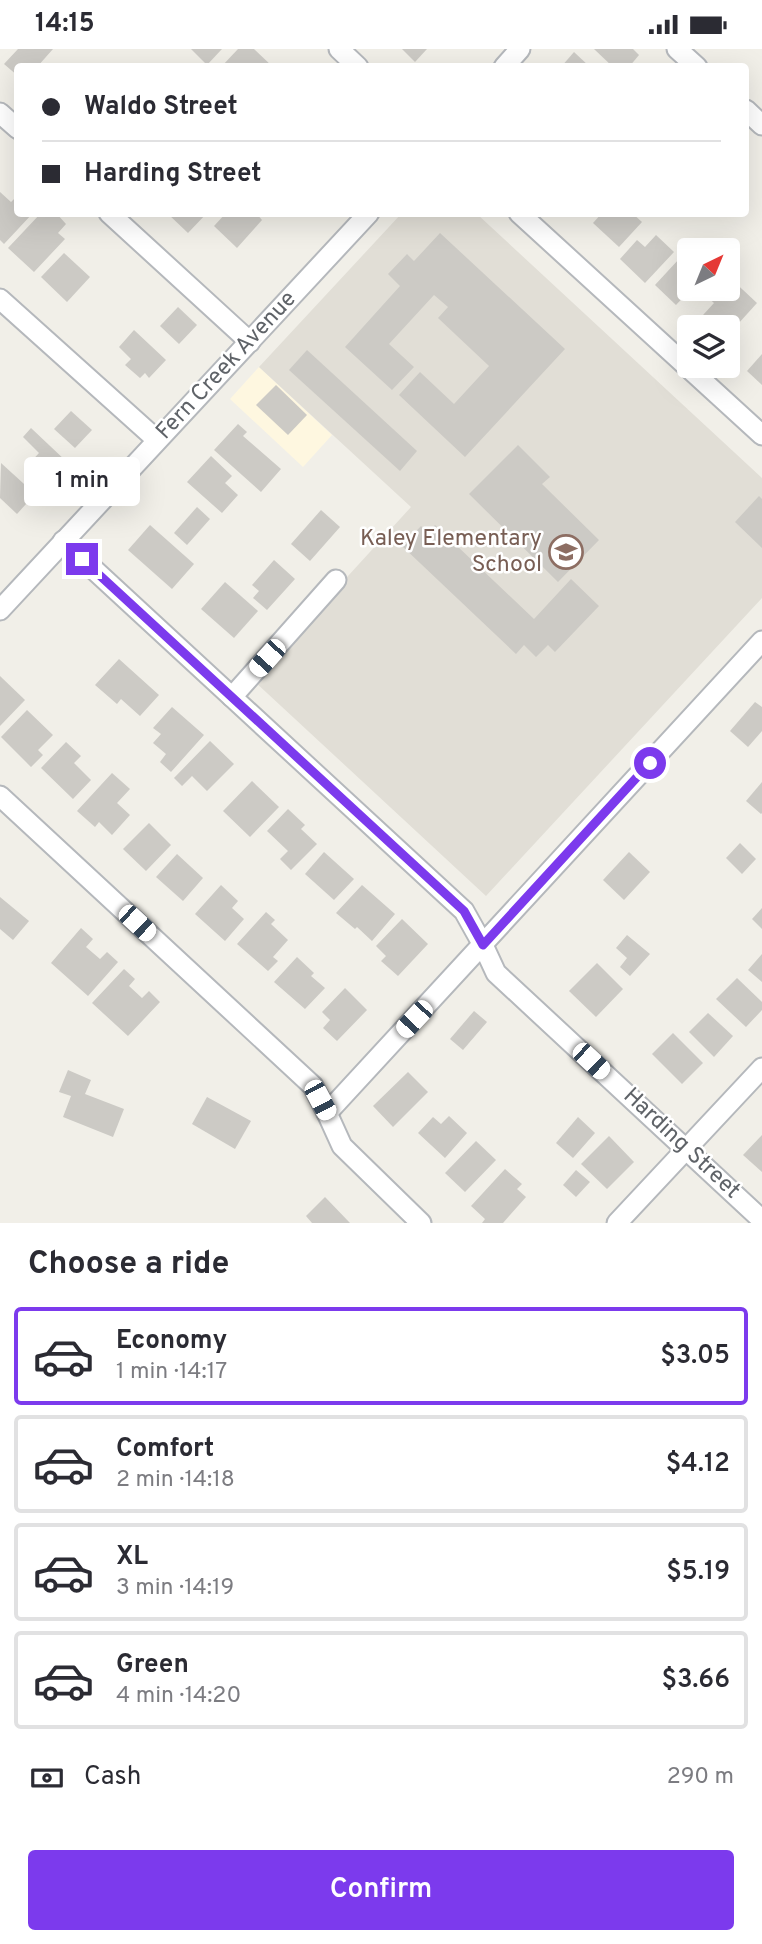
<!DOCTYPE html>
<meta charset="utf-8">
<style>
:root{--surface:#fff;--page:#f2f2f3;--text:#2b2b33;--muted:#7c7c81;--line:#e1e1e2;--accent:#7c3aed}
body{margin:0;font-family:Overpass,sans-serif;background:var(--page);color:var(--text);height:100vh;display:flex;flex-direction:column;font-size:26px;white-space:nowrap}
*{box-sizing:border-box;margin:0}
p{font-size:23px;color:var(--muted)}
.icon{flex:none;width:38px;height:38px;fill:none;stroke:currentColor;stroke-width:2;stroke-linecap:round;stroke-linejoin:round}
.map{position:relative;height:1174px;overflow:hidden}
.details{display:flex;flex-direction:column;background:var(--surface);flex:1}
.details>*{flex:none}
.banner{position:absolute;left:14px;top:14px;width:735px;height:154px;border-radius:7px;box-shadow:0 7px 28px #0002;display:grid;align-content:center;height:154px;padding:0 28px;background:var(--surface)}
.needle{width:46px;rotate:43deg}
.fabs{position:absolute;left:677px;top:189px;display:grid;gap:14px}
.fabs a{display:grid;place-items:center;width:63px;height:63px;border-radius:7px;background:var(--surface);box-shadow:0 7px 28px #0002;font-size:35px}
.end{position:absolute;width:32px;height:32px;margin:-16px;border:9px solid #7c3aed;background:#fff;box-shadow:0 0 0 4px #fff}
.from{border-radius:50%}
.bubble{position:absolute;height:49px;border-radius:7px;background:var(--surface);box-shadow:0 7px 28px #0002;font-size:23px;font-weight:600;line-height:49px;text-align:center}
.car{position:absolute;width:21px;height:42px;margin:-21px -10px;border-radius:9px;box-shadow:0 0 5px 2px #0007;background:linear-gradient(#fff 24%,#345 0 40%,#fff 0 76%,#345 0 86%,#fff 0)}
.banner b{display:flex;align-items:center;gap:24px;height:66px;font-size:26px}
.banner b+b{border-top:2px solid var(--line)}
.banner i{width:18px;height:18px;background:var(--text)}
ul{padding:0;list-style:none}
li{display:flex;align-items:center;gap:21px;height:98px;margin:0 14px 10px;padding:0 14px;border:4px solid var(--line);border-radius:7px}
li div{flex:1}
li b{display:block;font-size:26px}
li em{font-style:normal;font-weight:600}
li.selected{border-color:var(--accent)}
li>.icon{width:63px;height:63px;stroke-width:1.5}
h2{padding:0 28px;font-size:32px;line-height:84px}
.pay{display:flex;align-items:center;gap:18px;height:77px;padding:0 28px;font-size:26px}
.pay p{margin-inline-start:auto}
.cta{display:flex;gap:14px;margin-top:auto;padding:14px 28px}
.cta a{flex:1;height:80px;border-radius:7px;background:var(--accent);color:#fff;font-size:28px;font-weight:600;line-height:80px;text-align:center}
.status{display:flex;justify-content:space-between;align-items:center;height:49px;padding:0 35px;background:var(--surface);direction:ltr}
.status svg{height:19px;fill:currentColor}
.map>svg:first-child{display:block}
</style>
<div class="status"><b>14:15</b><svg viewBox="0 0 49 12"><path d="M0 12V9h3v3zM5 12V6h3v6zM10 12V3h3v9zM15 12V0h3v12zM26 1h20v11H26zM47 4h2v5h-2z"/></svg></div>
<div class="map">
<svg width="762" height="1174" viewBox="0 0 762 1174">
<rect width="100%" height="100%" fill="#f1efe8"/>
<path fill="#fef7e0" d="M259,318L332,386L303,418L230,350Z"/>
<path fill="#e1ded6" d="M401,165H477L762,429V549L486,847L253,631L411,458L259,318Z"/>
<g fill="#cccac5">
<path d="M18,0H53L37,18H18V27L4,15Z"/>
<path d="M191,0H222L207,16Z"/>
<path d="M238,0H254L273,18H221Z"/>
<path d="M402,0H427L415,13Z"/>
<path d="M594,0H633L639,6L629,18H613Z"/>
<path d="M574,3L590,18H561Z"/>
<path d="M0,143L11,153L18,146V164H33L4,195L0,191Z"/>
<path d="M41,164H56L66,175L58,184L65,190L34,223L8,199Z"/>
<path d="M167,164H207L188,184Z"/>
<path d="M226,164H256L262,171L237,199L214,177Z"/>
<path d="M602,164H632L642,173L619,198L593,174Z"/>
<path d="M440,184L565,300L465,408L399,346L420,323L454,355L489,317L438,269L448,258L434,246L389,295L414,318L392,341L345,298L400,237L388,225L407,205L414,212Z"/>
<path d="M656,186L674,203L645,234L620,210L637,191L645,198Z"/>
<path d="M691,197L696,201H690V241L676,256L655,236Z"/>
<path d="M64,204L90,228L67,253L41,228Z"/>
<path d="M728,227L757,254L728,286V278H695L693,277L714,254L703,244L706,240H728Z"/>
<path d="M178,258L197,276L179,295L160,277Z"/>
<path d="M134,281L166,311L149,329L145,324L140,329L125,316L131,310L119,298Z"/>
<path d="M307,301L417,402L400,422L289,321Z"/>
<path d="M762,305V336L747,322Z"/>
<path d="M276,336L307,366L288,386L256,356Z"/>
<path d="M71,362L92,381L75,399L54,380Z"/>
<path d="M238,375L247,383L243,387L281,420L261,443L214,401Z"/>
<path d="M31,379L67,413L45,436L26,418L39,404L23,388Z"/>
<path d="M518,396L550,428L542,435L599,491L558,533L469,445Z"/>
<path d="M211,407L232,427L225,434L238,446L222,464L187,433Z"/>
<path d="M1,414L35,445L17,465L0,449Z"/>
<path d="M759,447L762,450V499L735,473Z"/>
<path d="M197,458L210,470L187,496L174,484Z"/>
<path d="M321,461L340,478L310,512L291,495Z"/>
<path d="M150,476L194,515L172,540L128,501Z"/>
<path d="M435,476L534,570L571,530L599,557L555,603L548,596L536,608L524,596L516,605L402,497L421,477L428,484Z"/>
<path d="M274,511L295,530L267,561L253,549L259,542L252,536Z"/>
<path d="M225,533L258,562L234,589L201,560Z"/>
<path d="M119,610L159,646L140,667L121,650L117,655L95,636Z"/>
<path d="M0,627L25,651L0,677Z"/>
<path d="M755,653L762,658V682L748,698L730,682Z"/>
<path d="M172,658L204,686L171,723L160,713L166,705L153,694L161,685L153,679Z"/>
<path d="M27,661L53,686L38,701L43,706L31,718L1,688Z"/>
<path d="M210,692L234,715L207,742L192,727L182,737L174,729Z"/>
<path d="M66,693L81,707L74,714L91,731L73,750L41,719Z"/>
<path d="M112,724L130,740L117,754L130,766L112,786L99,773L95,778L77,762Z"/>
<path d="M252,732L279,758L250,788L223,762Z"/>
<path d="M762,733V764L761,765L746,752Z"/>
<path d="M288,760L305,776L301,780L317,795L291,821L280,810L288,802L267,782Z"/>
<path d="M149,774L171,796L146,822L123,800Z"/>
<path d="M740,794L756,810L742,825L726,809Z"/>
<path d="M324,803L354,830L334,851L305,825Z"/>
<path d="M629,803L650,823L624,851L603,831Z"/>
<path d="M177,805L203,829L183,852L156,828Z"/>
<path d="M221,836L238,852L232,859L244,870L225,892L195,865Z"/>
<path d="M362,836L395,865L372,892L357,878L355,880L336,864Z"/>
<path d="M0,848L29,872L13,891L0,880Z"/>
<path d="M762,859V880L752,870Z"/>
<path d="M266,863L275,871L271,875L288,891L273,908L278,912L268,922L237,895Z"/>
<path d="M402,870L428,895L398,927L381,912L386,907L376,897Z"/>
<path d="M81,879L93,890L86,898L100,910L107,903L118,913L88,947L51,914Z"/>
<path d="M627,886L650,905L630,927L620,918L627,909L616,899Z"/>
<path d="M762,905V933L748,921Z"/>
<path d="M297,908L314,924L311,927L325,939L305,960L274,933Z"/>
<path d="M597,914L623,940L596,968L569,942Z"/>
<path d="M124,920L135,930L129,937L142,949L149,942L160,953L128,987L92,954Z"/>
<path d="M737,929L762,953V961L746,978L716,950Z"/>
<path d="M345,939L367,961L337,992L323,979L330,971L322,963Z"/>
<path d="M474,962L487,973L463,1001L450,990Z"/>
<path d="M708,964L733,987L714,1008L689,983Z"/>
<path d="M673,984L703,1014L682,1035L652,1005Z"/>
<path d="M68,1021L91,1031L85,1045L124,1060L113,1088L63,1068L71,1047L59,1043Z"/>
<path d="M408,1023L428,1043L393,1078L373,1057Z"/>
<path d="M207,1048L251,1072L235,1100L192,1075Z"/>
<path d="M449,1067L467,1084L445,1109L418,1084L433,1068L441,1075Z"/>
<path d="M578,1068L595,1084L573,1109L556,1094Z"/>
<path d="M762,1086V1123L743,1106Z"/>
<path d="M609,1087L634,1113L607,1140L581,1115Z"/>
<path d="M476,1092L496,1111L465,1143L445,1124Z"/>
<path d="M505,1120L522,1135L517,1140L526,1148L503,1174H482L485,1170L471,1157Z"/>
<path d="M576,1121L590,1133L576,1148L563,1136Z"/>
<path d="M325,1148L350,1174H312L306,1167Z"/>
</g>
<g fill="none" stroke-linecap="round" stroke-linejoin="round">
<g stroke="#b5b8bc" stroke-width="23">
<g id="minor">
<path d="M339,0L358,18"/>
<path d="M677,0L697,18"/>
<path d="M504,18L520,0"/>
<path d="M746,61L762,76"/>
<path d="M0,64L18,80"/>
<path d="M109,164L250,293"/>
<path d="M519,164L762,386"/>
<path d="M0,250L157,391"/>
<path d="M63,492L464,862L483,896L496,924L762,1171"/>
<path d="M0,561L369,164"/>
<path d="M232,648L336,531"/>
<path d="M0,747L313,1037L327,1064L342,1097L421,1174"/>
<path d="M327,1064L762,592"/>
<path d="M617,1174L762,1019"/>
</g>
</g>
<use href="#minor" stroke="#fff" stroke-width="19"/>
</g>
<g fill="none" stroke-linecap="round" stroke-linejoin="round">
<path stroke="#7c3aed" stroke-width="9" d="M82,510L464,862L483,896L650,714"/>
</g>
<defs>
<g id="school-ring" transform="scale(1.75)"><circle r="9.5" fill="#fff" stroke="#8d6e63" stroke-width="1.5"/><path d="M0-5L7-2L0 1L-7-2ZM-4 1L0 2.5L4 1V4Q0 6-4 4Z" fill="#8d6e63"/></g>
</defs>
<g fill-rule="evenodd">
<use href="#school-ring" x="566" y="503"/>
</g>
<g text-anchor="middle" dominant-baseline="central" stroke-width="5" stroke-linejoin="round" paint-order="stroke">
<g font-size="23" fill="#5f6368" stroke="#fff">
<text transform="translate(227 317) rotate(-47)">Fern Creek Avenue</text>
<text transform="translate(681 1095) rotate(43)">Harding Street</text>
</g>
<g font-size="23" fill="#785e54" stroke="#fff" text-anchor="end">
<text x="542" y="490">Kaley Elementary<tspan x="542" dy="26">School</tspan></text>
</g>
</g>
</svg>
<div class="fabs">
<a><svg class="needle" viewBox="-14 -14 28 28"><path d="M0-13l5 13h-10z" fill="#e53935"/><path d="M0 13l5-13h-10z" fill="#7c7c81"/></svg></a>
<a><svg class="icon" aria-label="layers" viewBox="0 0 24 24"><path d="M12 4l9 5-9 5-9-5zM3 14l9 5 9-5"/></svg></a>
</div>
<i class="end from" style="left:650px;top:714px"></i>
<i class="end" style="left:82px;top:510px"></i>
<div class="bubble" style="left:24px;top:408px;width:116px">1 min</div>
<i class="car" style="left:267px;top:609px;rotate:222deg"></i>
<i class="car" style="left:137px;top:874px;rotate:133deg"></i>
<i class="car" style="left:414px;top:970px;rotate:223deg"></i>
<i class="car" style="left:591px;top:1012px;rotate:133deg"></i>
<i class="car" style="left:320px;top:1051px;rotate:152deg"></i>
<div class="banner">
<b><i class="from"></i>Waldo Street</b>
<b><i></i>Harding Street</b>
</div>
</div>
<section class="details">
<h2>Choose a ride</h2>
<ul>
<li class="selected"><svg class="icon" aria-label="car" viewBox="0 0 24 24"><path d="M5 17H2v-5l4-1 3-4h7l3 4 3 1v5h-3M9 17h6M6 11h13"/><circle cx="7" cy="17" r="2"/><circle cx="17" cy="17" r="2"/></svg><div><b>Economy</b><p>1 min · 14:17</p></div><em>$3.05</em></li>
<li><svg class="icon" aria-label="car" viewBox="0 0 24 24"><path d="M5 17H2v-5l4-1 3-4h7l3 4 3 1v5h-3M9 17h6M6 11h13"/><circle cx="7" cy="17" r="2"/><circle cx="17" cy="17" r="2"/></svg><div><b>Comfort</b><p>2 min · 14:18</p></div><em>$4.12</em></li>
<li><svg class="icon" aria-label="car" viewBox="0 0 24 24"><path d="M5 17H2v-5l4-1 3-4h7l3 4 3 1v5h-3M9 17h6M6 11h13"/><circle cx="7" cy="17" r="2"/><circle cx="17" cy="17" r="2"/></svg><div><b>XL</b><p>3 min · 14:19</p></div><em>$5.19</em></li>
<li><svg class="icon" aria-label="car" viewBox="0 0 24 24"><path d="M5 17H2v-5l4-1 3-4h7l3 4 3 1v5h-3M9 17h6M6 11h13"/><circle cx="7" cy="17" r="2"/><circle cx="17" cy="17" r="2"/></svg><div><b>Green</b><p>4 min · 14:20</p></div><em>$3.66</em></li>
</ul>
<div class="pay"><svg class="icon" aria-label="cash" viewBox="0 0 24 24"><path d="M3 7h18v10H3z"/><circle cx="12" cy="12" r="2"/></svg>Cash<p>290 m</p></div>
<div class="cta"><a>Confirm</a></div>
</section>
